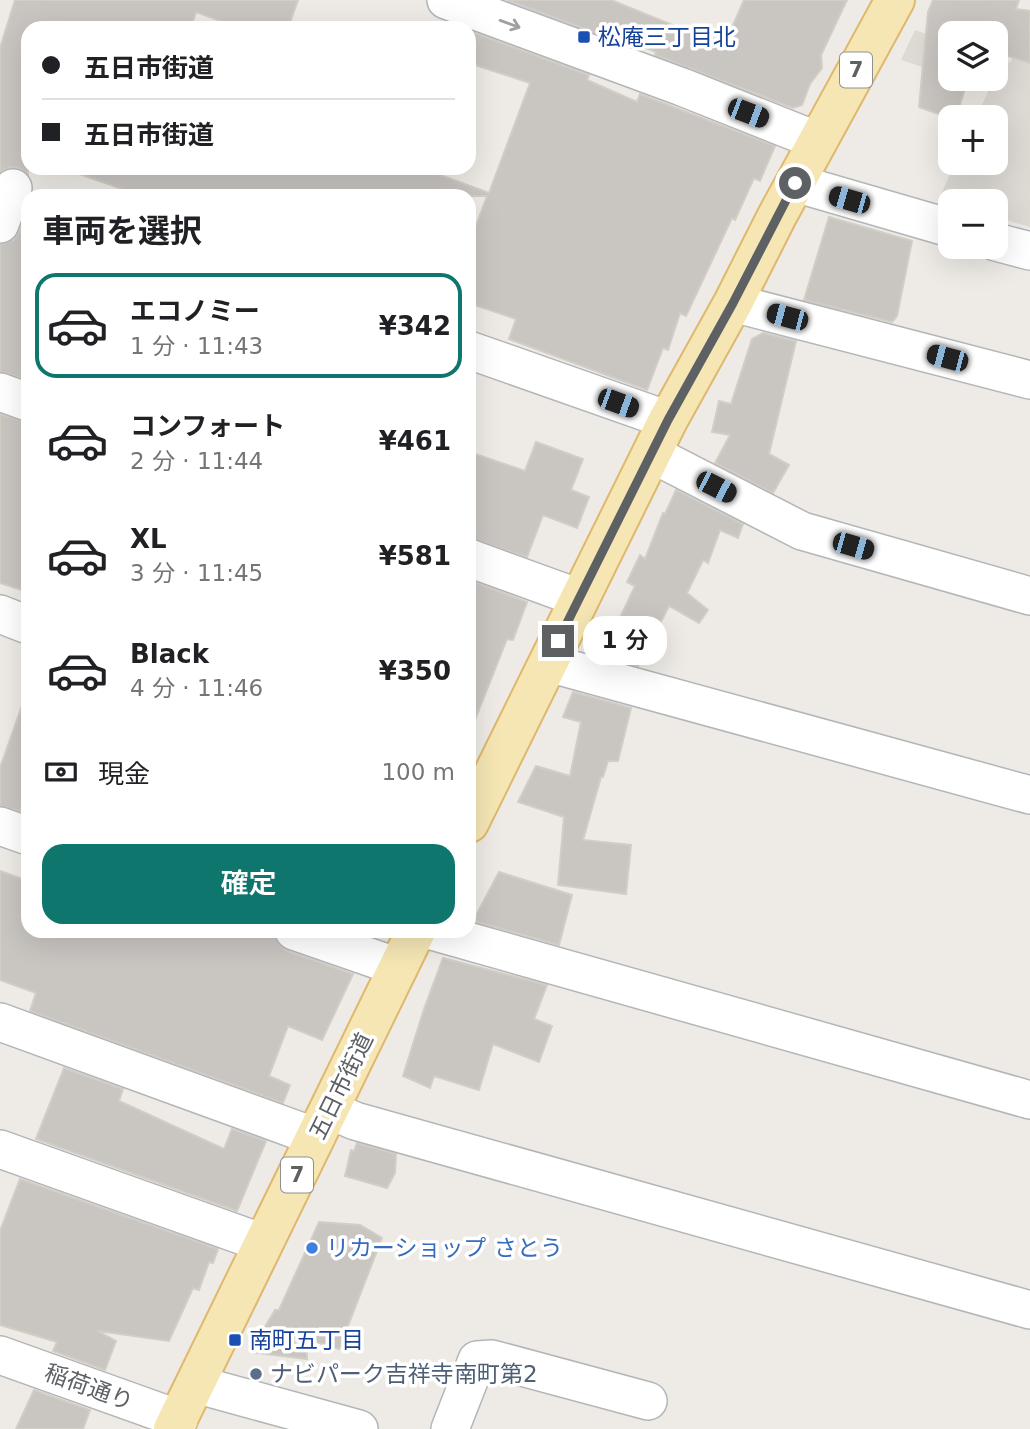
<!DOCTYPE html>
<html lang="ja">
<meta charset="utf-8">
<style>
:root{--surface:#fff;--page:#f2f2f2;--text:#202124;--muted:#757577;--line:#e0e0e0;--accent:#0f766e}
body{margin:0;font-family:"DejaVu Sans","Noto Sans JP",sans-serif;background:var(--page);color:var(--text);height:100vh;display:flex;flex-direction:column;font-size:26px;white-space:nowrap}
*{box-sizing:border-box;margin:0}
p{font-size:23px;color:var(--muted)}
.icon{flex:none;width:38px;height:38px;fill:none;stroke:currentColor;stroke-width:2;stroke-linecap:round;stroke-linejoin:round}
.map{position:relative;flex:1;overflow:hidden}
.side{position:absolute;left:21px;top:189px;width:455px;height:749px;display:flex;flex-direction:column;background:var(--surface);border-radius:21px;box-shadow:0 7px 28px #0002}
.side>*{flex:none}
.hud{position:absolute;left:21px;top:21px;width:455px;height:154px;border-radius:21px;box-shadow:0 7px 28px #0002;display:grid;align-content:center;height:154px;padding:0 21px;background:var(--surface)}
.fabs{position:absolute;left:938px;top:21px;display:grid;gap:14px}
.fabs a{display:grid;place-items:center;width:70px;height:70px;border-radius:14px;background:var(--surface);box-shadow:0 7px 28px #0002;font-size:35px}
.end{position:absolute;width:32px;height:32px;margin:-16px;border:9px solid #5d6164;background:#fff;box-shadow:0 0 0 4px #fff}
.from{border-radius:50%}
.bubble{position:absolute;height:49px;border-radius:21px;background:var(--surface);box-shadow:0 7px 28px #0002;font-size:23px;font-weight:600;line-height:49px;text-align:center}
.car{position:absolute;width:21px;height:42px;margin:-21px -10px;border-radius:9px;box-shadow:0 0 5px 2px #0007;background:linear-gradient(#222 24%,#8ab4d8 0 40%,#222 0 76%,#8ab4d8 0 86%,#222 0)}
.hud b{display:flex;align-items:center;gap:24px;height:66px;font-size:26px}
.hud b+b{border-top:2px solid var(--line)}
.hud i{width:18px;height:18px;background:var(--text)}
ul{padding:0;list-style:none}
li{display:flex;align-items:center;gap:21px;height:105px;margin:0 14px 10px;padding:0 7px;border:4px solid transparent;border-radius:21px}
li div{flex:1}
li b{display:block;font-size:26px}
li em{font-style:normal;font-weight:600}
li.selected{border-color:var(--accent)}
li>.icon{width:63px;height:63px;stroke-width:1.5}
h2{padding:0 21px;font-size:32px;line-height:84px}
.pay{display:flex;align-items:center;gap:18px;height:77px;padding:0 21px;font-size:26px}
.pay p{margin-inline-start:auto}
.primary-button{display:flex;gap:14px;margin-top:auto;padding:14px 21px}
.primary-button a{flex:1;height:80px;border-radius:21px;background:var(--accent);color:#fff;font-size:28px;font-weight:600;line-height:80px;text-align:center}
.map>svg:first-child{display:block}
</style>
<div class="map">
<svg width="1030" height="1429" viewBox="0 0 1030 1429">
<rect width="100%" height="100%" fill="#eeebe6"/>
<g fill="#dddad4">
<path d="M1030,20V227L996,217V201H950V204L938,201L955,163H996V117H977L989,89L958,79H996V58L1010,63Z"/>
<path d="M915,30L950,43V76L901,60Z"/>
</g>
<g fill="#c9c6c2" stroke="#d2cdc5" stroke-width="2">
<path d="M15,0H298L288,28H240L196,12L191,28H28V174L19,168L10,167L0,172V48Z"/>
<path d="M507,0H611L724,46L744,0H847L821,55L822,68L810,84L802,105L793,108L655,55L656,52L606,32L604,36Z"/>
<path d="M933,0H1019L1016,9L1030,11V63L996,52V33H950V79H968L956,117L950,118L919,107L928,12Z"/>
<path d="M469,31L589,75L587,80L637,102L640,94L775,146L760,181L754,178L735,220L732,218L686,316L680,313L668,350L663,348L647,390L509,339L516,319L469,303V245L487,196H142L74,172L75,168H421L489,193L530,83L469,63Z"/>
<path d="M28,208V380L0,372V244L14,240L20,231Z"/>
<path d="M829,217L912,241L897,316L892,322L804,300Z"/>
<path d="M763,333L796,341L769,454L789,465L773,493L715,463L730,435L712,432L719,401L731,404L752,339Z"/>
<path d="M0,414L28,422V592L0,583Z"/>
<path d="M536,442L583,459L571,490L589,497L577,528L543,515L527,557L469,538V452L525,471Z"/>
<path d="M676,490L743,524L738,538L720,530L708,563L703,560L687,593L708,610L699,623L669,606L638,666L602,656L635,586L627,582L640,555L645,559L663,513L665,514Z"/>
<path d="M474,582L527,602L513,640L507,639L471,730L469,593Z"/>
<path d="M573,692L631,708L618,761H608L603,777H601L583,840L631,845L626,894L558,885L564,817L518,802L536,766L570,776L581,722L563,717Z"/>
<path d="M24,700L28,701V788L20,811L0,806V768Z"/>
<path d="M0,871L28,881V931H274L278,944L287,951L353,974L322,1040L288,1026L269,1076L290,1085L283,1103L30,1011L36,993L0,980Z"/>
<path d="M499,872L572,895L559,945L473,921Z"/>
<path d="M443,958L547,985L534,1019L552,1026L539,1062L493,1044L479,1090L434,1076L430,1088L403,1076L424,1009Z"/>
<path d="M64,1068L123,1089L119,1101L224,1149L232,1129L266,1141L237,1211L36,1139Z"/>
<path d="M357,1143L396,1154L395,1173L387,1188L345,1176L351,1150L354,1151Z"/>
<path d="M20,1179L218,1249L213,1263L209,1262L199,1290L193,1288L169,1341L98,1331L116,1341L105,1370L53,1351L57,1342L0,1325V1231Z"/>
<path d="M319,1222L360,1225L382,1238L339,1349L306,1339L307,1359L250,1352L275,1310H279Z"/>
<path d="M34,1390L90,1410L83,1429H16Z"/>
</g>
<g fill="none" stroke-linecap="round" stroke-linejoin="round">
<g stroke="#b3b6b9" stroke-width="40">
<g id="minor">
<path d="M446,0L682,87L818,141"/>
<path d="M795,183L950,228"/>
<path d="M0,224L13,188"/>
<path d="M996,242L1030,251"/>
<path d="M733,303L1030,380"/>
<path d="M469,350L668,420"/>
<path d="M0,392L28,402"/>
<path d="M652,454L802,531L1030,596"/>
<path d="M469,558L579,598"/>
<path d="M0,614L28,625"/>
<path d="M548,663L1030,795"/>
<path d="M0,826L28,836"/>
<path d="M294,931L398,967"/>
<path d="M432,931L1030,1100"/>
<path d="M0,1022L316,1137"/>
<path d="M330,1110L355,1121L1030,1310"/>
<path d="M0,1149L263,1243"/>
<path d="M0,1355L179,1419"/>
<path d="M195,1384L359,1429"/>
<path d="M450,1429L477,1360L492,1359L648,1401"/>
</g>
</g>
<g stroke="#dfb86d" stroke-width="42">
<g id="major">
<path d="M469,823L668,420L733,303L777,216L895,0"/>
<path d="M173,1429L416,931"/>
</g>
</g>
<use href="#minor" stroke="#fff" stroke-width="37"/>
<use href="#major" stroke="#f5e6b4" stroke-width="38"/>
</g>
<defs><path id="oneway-shaft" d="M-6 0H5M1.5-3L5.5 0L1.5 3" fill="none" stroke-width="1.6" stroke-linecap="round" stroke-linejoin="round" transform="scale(1.75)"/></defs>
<use stroke="#9ea0a2" href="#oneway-shaft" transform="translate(510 24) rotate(20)"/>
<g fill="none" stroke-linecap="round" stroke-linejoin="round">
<path stroke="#5d6164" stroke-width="9" d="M558,641L668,420L733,303L795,183"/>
</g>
<g fill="#1a4fb4" stroke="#fff" stroke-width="2.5">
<rect x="577" y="30" width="14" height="14" rx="3.5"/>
<rect x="228" y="1333" width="14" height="14" rx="3.5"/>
</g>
<circle fill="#3f7fe0" stroke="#fff" stroke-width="2.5" cx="312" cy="1248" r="7"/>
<circle fill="#5c6f8a" stroke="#fff" stroke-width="2.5" cx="256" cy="1374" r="7"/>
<g text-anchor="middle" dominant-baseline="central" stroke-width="7" stroke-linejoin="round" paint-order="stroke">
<g fill="#fff" stroke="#8e9092" stroke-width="2">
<rect x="840" y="52.5" width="32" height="35" rx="5"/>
<rect x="281" y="1157.5" width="32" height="35" rx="5"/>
</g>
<g font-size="21" font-weight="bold" fill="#5d6164">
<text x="856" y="70">7</text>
<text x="297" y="1175">7</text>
</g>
<g font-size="23" fill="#164399" stroke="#fff" text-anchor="start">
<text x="598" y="37">松庵三丁目北</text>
<text x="249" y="1340">南町五丁目</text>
</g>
<g font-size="23" fill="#5d6164" stroke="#fff">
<text transform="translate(341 1086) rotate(-64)">五日市街道</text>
<text transform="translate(89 1387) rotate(20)">稲荷通り</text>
</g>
<g font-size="23" fill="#366cbe" stroke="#fff" text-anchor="start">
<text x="326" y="1248">リカーショップ さとう</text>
</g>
<g font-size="23" fill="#4e5e75" stroke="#fff" text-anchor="start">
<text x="270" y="1374">ナビパーク吉祥寺南町第2</text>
</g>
</g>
</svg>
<div class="fabs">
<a><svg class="icon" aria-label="layers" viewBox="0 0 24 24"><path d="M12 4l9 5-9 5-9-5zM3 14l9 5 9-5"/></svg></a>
<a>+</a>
<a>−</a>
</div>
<i class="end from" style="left:795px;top:183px"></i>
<i class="end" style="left:558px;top:641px"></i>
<div class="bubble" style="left:583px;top:616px;width:84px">1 分</div>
<i class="car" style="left:748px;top:113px;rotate:111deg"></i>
<i class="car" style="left:849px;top:200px;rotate:286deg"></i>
<i class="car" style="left:787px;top:317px;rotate:285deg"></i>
<i class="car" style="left:947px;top:358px;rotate:285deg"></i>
<i class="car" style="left:618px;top:403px;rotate:110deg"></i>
<i class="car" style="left:716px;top:487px;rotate:117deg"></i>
<i class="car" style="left:853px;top:546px;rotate:106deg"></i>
<div class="hud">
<b><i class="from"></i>五日市街道</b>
<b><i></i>五日市街道</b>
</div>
<section class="side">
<h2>車両を選択</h2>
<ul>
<li class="selected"><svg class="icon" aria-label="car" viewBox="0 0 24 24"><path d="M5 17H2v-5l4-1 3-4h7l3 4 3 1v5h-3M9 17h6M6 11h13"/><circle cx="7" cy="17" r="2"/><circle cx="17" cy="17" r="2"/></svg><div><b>エコノミー</b><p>1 分 · 11:43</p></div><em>¥342</em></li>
<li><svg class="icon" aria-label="car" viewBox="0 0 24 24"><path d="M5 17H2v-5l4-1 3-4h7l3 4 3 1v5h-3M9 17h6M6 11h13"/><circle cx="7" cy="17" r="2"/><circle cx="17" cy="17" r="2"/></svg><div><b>コンフォート</b><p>2 分 · 11:44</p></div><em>¥461</em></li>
<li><svg class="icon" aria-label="car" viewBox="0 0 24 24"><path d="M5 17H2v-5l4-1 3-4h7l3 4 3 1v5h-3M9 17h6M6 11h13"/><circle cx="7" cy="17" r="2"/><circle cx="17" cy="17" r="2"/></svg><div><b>XL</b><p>3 分 · 11:45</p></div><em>¥581</em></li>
<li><svg class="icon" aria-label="car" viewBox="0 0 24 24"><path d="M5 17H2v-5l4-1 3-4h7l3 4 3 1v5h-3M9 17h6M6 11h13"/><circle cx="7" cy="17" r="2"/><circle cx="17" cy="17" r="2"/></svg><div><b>Black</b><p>4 分 · 11:46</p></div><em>¥350</em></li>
</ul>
<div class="pay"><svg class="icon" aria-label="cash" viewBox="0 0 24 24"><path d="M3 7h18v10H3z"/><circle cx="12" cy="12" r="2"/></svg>現金<p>100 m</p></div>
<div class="primary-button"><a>確定</a></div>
</section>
</div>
